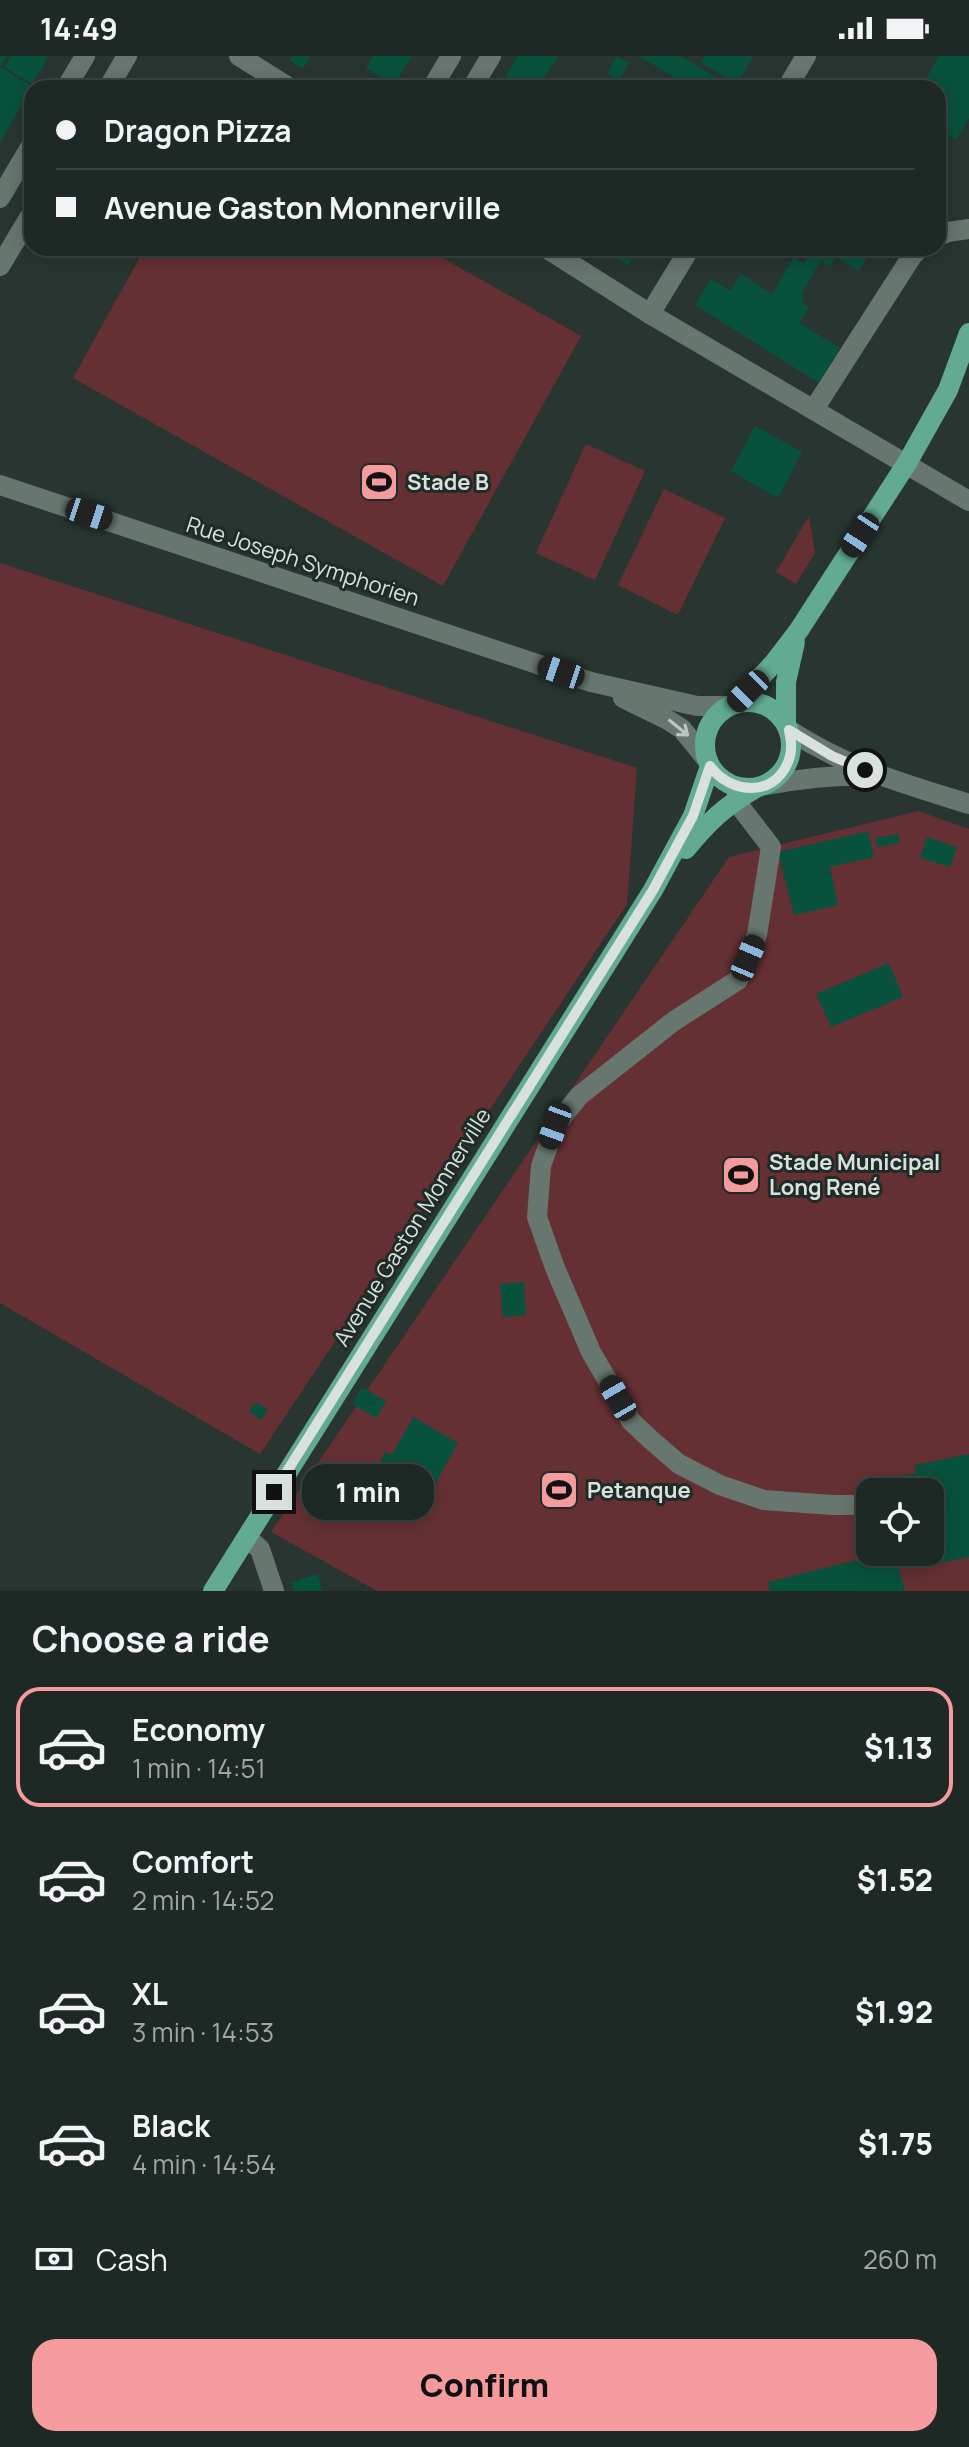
<!DOCTYPE html>
<meta charset="utf-8">
<style>
:root{--surface:#1e2824;--page:#2b3431;--text:#f1f3f6;--muted:#a1a6a6;--line:#3c4441;--accent:#f59b9d}
body{margin:0;font-family:Manrope,sans-serif;background:var(--page);color:var(--text);height:100vh;display:flex;flex-direction:column;font-size:30px;white-space:nowrap}
*{box-sizing:border-box;margin:0}
p{font-size:26px;color:var(--muted)}
.icon{flex:none;width:44px;height:44px;fill:none;stroke:currentColor;stroke-width:2;stroke-linecap:round;stroke-linejoin:round}
.map{position:relative;height:1535px;overflow:hidden}
.sheet{display:flex;flex-direction:column;background:var(--surface);flex:1}
.sheet>*{flex:none}
.top-card{position:absolute;left:24px;top:24px;width:922px;height:176px;border-radius:24px;box-shadow:0 4px 20px #0003,0 0 0 2px var(--line);display:grid;align-content:center;height:176px;padding:0 32px;background:var(--surface)}
.tools{position:absolute;left:856px;top:1422px;display:grid;gap:16px}
.tools a{display:grid;place-items:center;width:88px;height:88px;border-radius:16px;background:var(--surface);box-shadow:0 4px 20px #0003,0 0 0 2px var(--line);font-size:40px}
.end{position:absolute;width:36px;height:36px;margin:-18px;border:10px solid #d8e1dd;background:#111;box-shadow:0 0 0 4px #111}
.from{border-radius:50%}
.bubble{position:absolute;height:56px;border-radius:24px;background:var(--surface);box-shadow:0 4px 20px #0003,0 0 0 2px var(--line);font-size:26px;font-weight:800;line-height:56px;text-align:center}
.car{position:absolute;width:24px;height:48px;margin:-24px -12px;border-radius:10px;box-shadow:0 0 6px 2px #0007;background:linear-gradient(#222 24%,#8ab4d8 0 40%,#222 0 76%,#8ab4d8 0 86%,#222 0)}
.top-card b{display:flex;align-items:center;gap:28px;height:76px;font-size:30px}
.top-card b+b{border-top:2px solid var(--line)}
.top-card i{width:20px;height:20px;background:var(--text)}
ul{padding:0;list-style:none}
li{display:flex;align-items:center;gap:24px;height:120px;margin:0 16px 12px;padding:0 16px;border:4px solid transparent;border-radius:24px}
li div{flex:1}
li b{display:block;font-size:30px}
li em{font-style:normal;font-weight:800}
li.current{border-color:var(--accent)}
li>.icon{width:72px;height:72px;stroke-width:1.5}
h2{padding:0 32px;font-size:36px;line-height:96px}
.pay{display:flex;align-items:center;gap:20px;height:88px;padding:0 32px;font-size:30px}
.pay p{margin-inline-start:auto}
.cta{display:flex;gap:16px;margin-top:auto;padding:16px 32px}
.cta a{flex:1;height:92px;border-radius:24px;background:var(--accent);color:#111;font-size:32px;font-weight:800;line-height:92px;text-align:center}
.status{display:flex;justify-content:space-between;align-items:center;height:56px;padding:0 40px;background:var(--surface);direction:ltr}
.status svg{height:22px;fill:currentColor}
.map>svg:first-child{display:block}
</style>
<div class="status"><b>14:49</b><svg viewBox="0 0 49 12"><path d="M0 12V9h3v3zM5 12V6h3v6zM10 12V3h3v9zM15 12V0h3v12zM26 1h20v11H26zM47 4h2v5h-2z"/></svg></div>
<div class="map">
<svg width="969" height="1535" viewBox="0 0 969 1535">
<rect width="100%" height="100%" fill="#283530"/>
<g fill="#653033" fill-rule="evenodd">
<path d="M145,192H425L581,280L443,530L73,322Z"/>
<path d="M586,388L645,415L595,524L536,497Z"/>
<path d="M664,433L725,462L678,559L618,529Z"/>
<path d="M809,460L815,497L796,528L776,516Z"/>
<path d="M0,507L637,712L627,848L260,1398L0,1247Z"/>
<path d="M918,755L969,773V1535H377L271,1476L729,801ZM870,1436H930V1496H870Z"/>
</g>
<g fill="#08513d">
<path d="M0,0H7L0,11L33,31L0,86Z"/>
<path d="M11,0H49L32,28L4,11Z"/>
<path d="M292,0H311L303,13L289,4Z"/>
<path d="M373,0H412L392,32L377,25L380,21L366,12Z"/>
<path d="M518,0H558L538,32H498Z"/>
<path d="M617,0L629,7L619,25L607,17Z"/>
<path d="M639,0H681L734,32H692Z"/>
<path d="M705,0H754L737,28L701,6Z"/>
<path d="M939,0H969V62L956,84L938,72V32H920Z"/>
<path d="M599,192H639L628,209Z"/>
<path d="M813,192H873L859,215L836,201L830,210L821,204L801,238L804,241L801,246L809,251L799,267L840,292L819,327L695,249L711,223L730,235L741,218L772,238L794,201L804,208Z"/>
<path d="M755,370L802,396L778,442L731,415Z"/>
<path d="M868,775L874,801L830,811L838,849L794,859L778,796Z"/>
<path d="M898,778L900,787L877,791L876,782Z"/>
<path d="M927,781L957,791L950,811L920,802Z"/>
<path d="M889,907L903,941L831,971L816,938Z"/>
<path d="M524,1226L526,1259L503,1261L500,1228Z"/>
<path d="M362,1331L386,1345L376,1362L352,1348Z"/>
<path d="M256,1346L268,1354L260,1364L249,1355Z"/>
<path d="M413,1361L458,1387L423,1450L378,1424L386,1409L380,1406L385,1396L392,1399Z"/>
<path d="M969,1398V1501L927,1510L923,1496H930V1436H900L897,1421L916,1417L915,1409Z"/>
<path d="M884,1497L897,1505L905,1535H770L768,1526Z"/>
<path d="M318,1518L322,1535H294L291,1526Z"/>
</g>
<g fill="none" stroke-linecap="round" stroke-linejoin="round">
<g stroke="#67766f" stroke-width="20">
<path d="M239,0L290,32"/>
<path d="M66,32L85,0"/>
<path d="M108,32L127,0"/>
<path d="M432,32L451,0"/>
<path d="M472,32L491,0"/>
<path d="M787,32L806,0"/>
<path d="M0,142L32,88"/>
<path d="M938,180L948,176L969,173"/>
<path d="M546,192L650,258L969,445"/>
<path d="M0,210L32,157"/>
<path d="M650,258L690,192"/>
<path d="M814,353L912,200L920,192"/>
<path d="M0,429L591,626L697,650H728"/>
<path d="M623,642L668,664L682,673L708,705"/>
<path d="M789,674C849,713 902,727 969,748"/>
<path d="M767,729C800,723 833,719 867,720"/>
<path d="M735,744L771,791L757,879L738,924L674,965L579,1040L555,1070L541,1110L537,1161L555,1212L591,1296L631,1365L650,1383L679,1408L720,1429L764,1444L832,1449H870"/>
<path d="M247,1482L260,1493L274,1535"/>
</g>
<g stroke="#62aa91" stroke-width="20">
<circle cx="748" cy="689" r="43"/>
<path d="M735,648L773,608L799,574L907,407L948,334L969,277"/>
<path d="M786,668V626L795,586"/>
<path d="M686,793C709,765 724,751 756,732"/>
<path d="M213,1535L653,834L693,760L710,710"/>
</g>
</g>
<defs><path id="oneway-shaft" d="M-6 0H5M1.5-3L5.5 0L1.5 3" fill="none" stroke-width="1.6" stroke-linecap="round" stroke-linejoin="round" transform="scale(2)"/></defs>
<use stroke="#bcc6c2" href="#oneway-shaft" transform="translate(679 672) rotate(39)"/>
<g fill="none" stroke-linecap="round" stroke-linejoin="round">
<path stroke="#d8e1dd" stroke-width="10" d="M274,1436L653,834L693,760L710,710C730,738 774,742 788,706C793,695 791,684 789,674L832,700L865,714"/>
</g>
<defs>
<g id="stadium-square" transform="scale(2)"><rect x="-9" y="-9" width="18" height="18" rx="4" fill="#f59b9d" stroke="#1f2b26"/><path d="M0-5a6.5 5 0 1 0 0 10a6.5 5 0 1 0 0-10ZM-3.5-1.8h7v3.6h-7Z" fill="#111"/></g>
</defs>
<g fill-rule="evenodd">
<use href="#stadium-square" x="379" y="426"/>
<use href="#stadium-square" x="741" y="1119"/>
<use href="#stadium-square" x="559" y="1434"/>
</g>
<g text-anchor="middle" dominant-baseline="central" stroke-width="6" stroke-linejoin="round" paint-order="stroke">
<g font-size="22" font-weight="bold" fill="#d8e1dd" stroke="#1f2b26" text-anchor="start">
<text x="407" y="426">Stade B</text>
<text x="769" y="1106">Stade Municipal<tspan x="769" dy="25">Long René</tspan></text>
<text x="587" y="1434">Petanque</text>
</g>
<g font-size="22" fill="#d8e1dd" stroke="#1f2b26">
<text transform="translate(303 505) rotate(18)">Rue Joseph Symphorien</text>
<text transform="translate(412 1171) rotate(-58)">Avenue Gaston Monnerville</text>
</g>
</g>
</svg>
<div class="tools">
<a><svg class="icon" aria-label="locate" viewBox="0 0 24 24"><circle cx="12" cy="12" r="6"/><path d="M12 2v4M12 18v4M2 12h4M18 12h4"/></svg></a>
</div>
<i class="end from" style="left:865px;top:714px"></i>
<i class="end" style="left:274px;top:1436px"></i>
<div class="bubble" style="left:302px;top:1408px;width:132px">1 min</div>
<i class="car" style="left:89px;top:458px;rotate:108deg"></i>
<i class="car" style="left:860px;top:479px;rotate:213deg"></i>
<i class="car" style="left:561px;top:616px;rotate:289deg"></i>
<i class="car" style="left:748px;top:635px;rotate:225deg"></i>
<i class="car" style="left:748px;top:902px;rotate:23deg"></i>
<i class="car" style="left:555px;top:1070px;rotate:200deg"></i>
<i class="car" style="left:618px;top:1342px;rotate:330deg"></i>
<div class="top-card">
<b><i class="from"></i>Dragon Pizza</b>
<b><i></i>Avenue Gaston Monnerville</b>
</div>
</div>
<section class="sheet">
<h2>Choose a ride</h2>
<ul>
<li class="current"><svg class="icon" aria-label="car" viewBox="0 0 24 24"><path d="M5 17H2v-5l4-1 3-4h7l3 4 3 1v5h-3M9 17h6M6 11h13"/><circle cx="7" cy="17" r="2"/><circle cx="17" cy="17" r="2"/></svg><div><b>Economy</b><p>1 min · 14:51</p></div><em>$1.13</em></li>
<li><svg class="icon" aria-label="car" viewBox="0 0 24 24"><path d="M5 17H2v-5l4-1 3-4h7l3 4 3 1v5h-3M9 17h6M6 11h13"/><circle cx="7" cy="17" r="2"/><circle cx="17" cy="17" r="2"/></svg><div><b>Comfort</b><p>2 min · 14:52</p></div><em>$1.52</em></li>
<li><svg class="icon" aria-label="car" viewBox="0 0 24 24"><path d="M5 17H2v-5l4-1 3-4h7l3 4 3 1v5h-3M9 17h6M6 11h13"/><circle cx="7" cy="17" r="2"/><circle cx="17" cy="17" r="2"/></svg><div><b>XL</b><p>3 min · 14:53</p></div><em>$1.92</em></li>
<li><svg class="icon" aria-label="car" viewBox="0 0 24 24"><path d="M5 17H2v-5l4-1 3-4h7l3 4 3 1v5h-3M9 17h6M6 11h13"/><circle cx="7" cy="17" r="2"/><circle cx="17" cy="17" r="2"/></svg><div><b>Black</b><p>4 min · 14:54</p></div><em>$1.75</em></li>
</ul>
<div class="pay"><svg class="icon" aria-label="cash" viewBox="0 0 24 24"><path d="M3 7h18v10H3z"/><circle cx="12" cy="12" r="2"/></svg>Cash<p>260 m</p></div>
<div class="cta"><a>Confirm</a></div>
</section>
